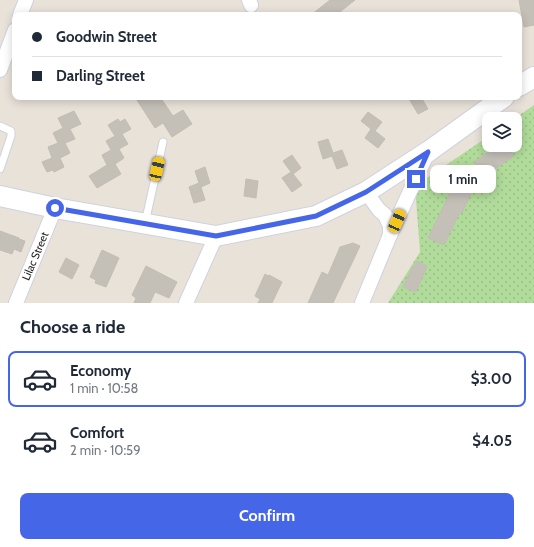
<!DOCTYPE html>
<meta charset="utf-8">
<style>
:root{--surface:#fff;--page:#f2f2f3;--text:#1f2937;--muted:#747a83;--line:#e0e1e3;--accent:#4666e8}
body{margin:0;font-family:Cabin,sans-serif;background:var(--page);color:var(--text);height:100vh;display:flex;flex-direction:column;font-size:15px;white-space:nowrap}
*{box-sizing:border-box;margin:0}
p{font-size:13px;color:var(--muted)}
.icon{flex:none;width:22px;height:22px;fill:none;stroke:currentColor;stroke-width:2;stroke-linecap:round;stroke-linejoin:round}
.map{position:relative;height:303px;overflow:hidden}
.panel{display:flex;flex-direction:column;background:var(--surface);flex:1}
.panel>*{flex:none}
.guide{position:absolute;left:12px;top:12px;width:510px;height:88px;border-radius:8px;box-shadow:0 2px 10px #0003;display:grid;align-content:center;height:88px;padding:0 20px;background:var(--surface)}
.controls{position:absolute;left:482px;top:112px;display:grid;gap:8px}
.controls a{display:grid;place-items:center;width:40px;height:40px;border-radius:8px;background:var(--surface);box-shadow:0 2px 10px #0003;font-size:20px}
.end{position:absolute;width:18px;height:18px;margin:-9px;border:5px solid #4666e8;background:#fff;box-shadow:0 0 0 2px #fff}
.from{border-radius:50%}
.bubble{position:absolute;height:28px;border-radius:8px;background:var(--surface);box-shadow:0 2px 10px #0003;font-size:13px;font-weight:700;line-height:28px;text-align:center}
.car{position:absolute;width:12px;height:24px;margin:-12px -6px;border-radius:5px;box-shadow:0 0 3px 1px #0007;background:linear-gradient(#f5c518 24%,#345 0 40%,#f5c518 0 76%,#345 0 86%,#f5c518 0)}
.guide b{display:flex;align-items:center;gap:14px;height:38px;font-size:15px}
.guide b+b{border-top:1px solid var(--line)}
.guide i{width:10px;height:10px;background:var(--text)}
ul{padding:0;list-style:none}
li{display:flex;align-items:center;gap:12px;height:56px;margin:0 8px 6px;padding:0 12px;border:2px solid transparent;border-radius:8px}
li div{flex:1}
li b{display:block;font-size:15px}
li em{font-style:normal;font-weight:700}
li.on{border-color:var(--accent)}
li>.icon{width:36px;height:36px;stroke-width:1.5}
h2{padding:0 20px;font-size:18px;line-height:48px}
.action{display:flex;gap:8px;margin-top:auto;padding:8px 20px}
.action a{flex:1;height:46px;border-radius:8px;background:var(--accent);color:#fff;font-size:16px;font-weight:700;line-height:46px;text-align:center}
.map>svg:first-child{display:block}
</style>
<div class="map">
<svg width="534" height="303" viewBox="0 0 534 303">
<defs>
<pattern id="park-dots" width="8" height="8" patternUnits="userSpaceOnUse"><rect width="8" height="8" fill="#b1db9a"/><path d="M2 2h.1M6 6h.1" fill="none" stroke="#98bc85" stroke-width="1.8" stroke-linecap="round"/></pattern>
</defs>
<rect width="100%" height="100%" fill="#e8e2d9"/>
<path fill="url(#park-dots)" d="M534,105V303H388L420,252L415,186L489,136V145H515V119H514Z"/>
<g fill="#c4c0b8" stroke="#c3bdb4">
<path d="M330,0H355L336,15H311Z"/>
<path d="M519,0H534V25L524,27Z"/>
<path d="M135,97H160L173,116L183,110L192,124L172,137L163,123L155,128Z"/>
<path d="M408,97H421L428,109L418,114Z"/>
<path d="M74,111L81,124L70,129L75,139L65,143L70,153L60,158L64,167L54,172L53,170L47,172L42,162L52,158L48,147L58,143L53,133L63,128L58,118Z"/>
<path d="M368,112L382,122L375,131L385,139L378,148L365,138L371,129L361,121Z"/>
<path d="M118,119L120,122L125,119L131,129L122,134L128,144L119,149L124,158L115,164L121,174L97,188L89,176L107,165L102,155L111,150L106,141L115,136L108,125Z"/>
<path d="M328,139L333,153L342,150L348,165L337,169L332,156L323,159L318,142Z"/>
<path d="M499,145H506L514,156L483,177L474,162Z"/>
<path d="M292,155L301,168L293,174L302,185L292,192L282,178L291,172L283,161Z"/>
<path d="M205,167L210,183L201,187L205,200L194,203L189,187L199,183L195,171Z"/>
<path d="M246,179L258,181L256,198L244,196Z"/>
<path d="M457,184L472,191L462,213L460,212L444,245L428,238L451,191L453,192Z"/>
<path d="M0,231L19,238V239L25,241L21,252L14,249L12,254L0,250Z"/>
<path d="M353,243L360,246L333,303H308L322,272L328,275L340,247Z"/>
<path d="M102,250L119,258L106,287L95,283L96,280L90,277Z"/>
<path d="M66,258L79,265L72,279L59,272Z"/>
<path d="M417,261L427,266L416,292L403,287L413,266L414,267Z"/>
<path d="M146,266L177,282L169,298L155,292L150,303H134L136,298L132,295Z"/>
<path d="M265,274L268,276L269,275L282,282L272,303H258L260,299L255,296Z"/>
</g>
<g fill="none" stroke-linecap="round" stroke-linejoin="round">
<g stroke="#cfd2df" stroke-width="9">
<g id="lane">
<path d="M0,126L11,131V136L0,169"/>
<path d="M145,223L163,142"/>
</g>
</g>
<g stroke="#cfd2df" stroke-width="16">
<g id="street">
<path d="M249,0L251,5"/>
<path d="M20,15L26,0"/>
<path d="M0,70L15,30"/>
<path d="M366,192L379,210L385,215L390,226V235"/>
<path d="M16,303L55,208"/>
<path d="M186,303L216,236"/>
<path d="M362,303L390,235L428,152"/>
</g>
</g>
<g stroke="#cfd2df" stroke-width="22">
<g id="secondary">
<path d="M519,86L534,77"/>
<path d="M0,196L55,208L216,236L316,216L366,192L429,151L504,97"/>
</g>
</g>
<use href="#lane" stroke="#fff" stroke-width="7"/>
<use href="#street" stroke="#fff" stroke-width="14"/>
<use href="#secondary" stroke="#fff" stroke-width="20"/>
</g>
<g fill="none" stroke-linecap="round" stroke-linejoin="round">
<path stroke="#4666e8" stroke-width="5" d="M55,208L216,236L316,216L366,192L428,152L416,179"/>
</g>
<g text-anchor="middle" dominant-baseline="central" stroke-width="3" stroke-linejoin="round" paint-order="stroke">
<g font-size="11" fill="#272727" stroke="#fff">
<text transform="translate(35 256) rotate(-67)">Lilac Street</text>
</g>
</g>
</svg>
<div class="controls">
<a><svg class="icon" aria-label="layers" viewBox="0 0 24 24"><path d="M12 4l9 5-9 5-9-5zM3 14l9 5 9-5"/></svg></a>
</div>
<i class="end from" style="left:55px;top:208px"></i>
<i class="end" style="left:416px;top:179px"></i>
<div class="bubble" style="left:430px;top:165px;width:66px">1 min</div>
<i class="car" style="left:157px;top:169px;rotate:13deg"></i>
<i class="car" style="left:397px;top:221px;rotate:24deg"></i>
<div class="guide">
<b><i class="from"></i>Goodwin Street</b>
<b><i></i>Darling Street</b>
</div>
</div>
<section class="panel">
<h2>Choose a ride</h2>
<ul>
<li class="on"><svg class="icon" aria-label="car" viewBox="0 0 24 24"><path d="M5 17H2v-5l4-1 3-4h7l3 4 3 1v5h-3M9 17h6M6 11h13"/><circle cx="7" cy="17" r="2"/><circle cx="17" cy="17" r="2"/></svg><div><b>Economy</b><p>1 min · 10:58</p></div><em>$3.00</em></li>
<li><svg class="icon" aria-label="car" viewBox="0 0 24 24"><path d="M5 17H2v-5l4-1 3-4h7l3 4 3 1v5h-3M9 17h6M6 11h13"/><circle cx="7" cy="17" r="2"/><circle cx="17" cy="17" r="2"/></svg><div><b>Comfort</b><p>2 min · 10:59</p></div><em>$4.05</em></li>
</ul>
<div class="action"><a>Confirm</a></div>
</section>
